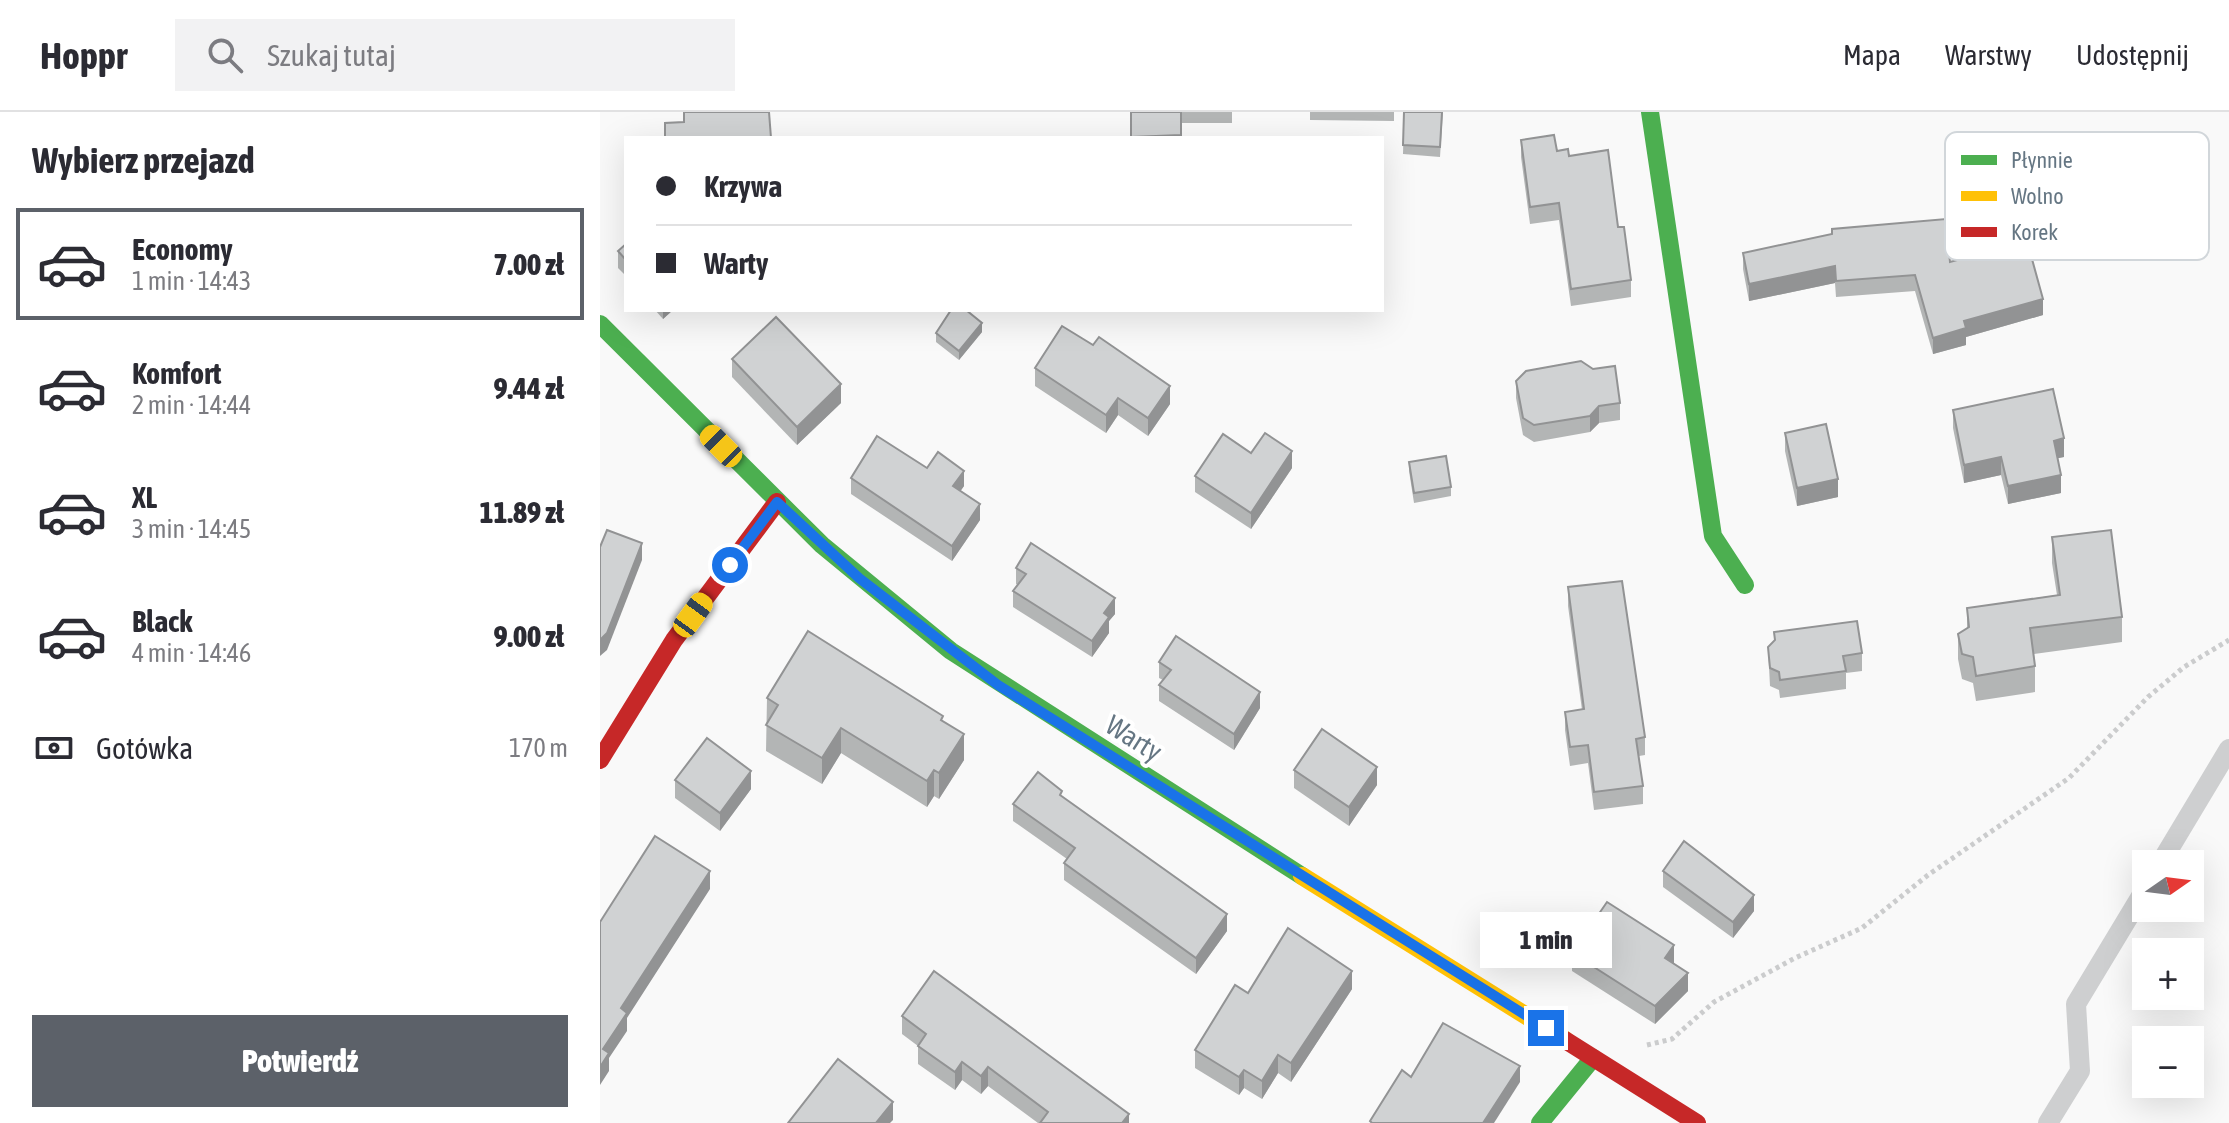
<!DOCTYPE html>
<html lang="pl">
<meta charset="utf-8">
<style>
:root{--surface:#fff;--page:#f2f2f3;--text:#2b2b33;--muted:#7c7c81;--line:#e1e1e2;--accent:#5c6169}
body{margin:0;font-family:"Asap Condensed",sans-serif;background:var(--page);color:var(--text);height:100vh;display:flex;flex-direction:column;font-size:30px;white-space:nowrap}
*{box-sizing:border-box;margin:0}
p{font-size:26px;color:var(--muted)}
.icon{flex:none;width:44px;height:44px;fill:none;stroke:currentColor;stroke-width:2;stroke-linecap:round;stroke-linejoin:round}
.map{position:relative;flex:1;overflow:hidden}
.panel{display:flex;flex-direction:column;background:var(--surface);width:600px}
.panel>*{flex:none}
.top-card{position:absolute;left:24px;top:24px;width:760px;height:176px;border-radius:0px;box-shadow:0 8px 32px #0002;display:grid;align-content:center;height:176px;padding:0 32px;background:var(--surface)}
.needle{width:52px;rotate:76deg}
.buttons{position:absolute;left:1532px;top:738px;display:grid;gap:16px}
.buttons a{display:grid;place-items:center;width:72px;height:72px;border-radius:0px;background:var(--surface);box-shadow:0 8px 32px #0002;font-size:40px}
.end{position:absolute;width:36px;height:36px;margin:-18px;border:10px solid #1a73e8;background:#fff;box-shadow:0 0 0 4px #fff}
.from{border-radius:50%}
.bubble{position:absolute;height:56px;border-radius:0px;background:var(--surface);box-shadow:0 8px 32px #0002;font-size:26px;font-weight:800;line-height:56px;text-align:center}
.car{position:absolute;width:24px;height:48px;margin:-24px -12px;border-radius:10px;box-shadow:0 0 6px 2px #0007;background:linear-gradient(#f5c518 24%,#345 0 40%,#f5c518 0 76%,#345 0 86%,#f5c518 0)}
.top-card b{display:flex;align-items:center;gap:28px;height:76px;font-size:30px}
.top-card b+b{border-top:2px solid var(--line)}
.top-card i{width:20px;height:20px;background:var(--text)}
ul{padding:0;list-style:none}
li{display:flex;align-items:center;gap:24px;height:112px;margin:0 16px 12px;padding:0 16px;border:4px solid transparent;border-radius:0px}
li div{flex:1}
li b{display:block;font-size:30px}
li em{font-style:normal;font-weight:800}
li.current{border-color:var(--accent)}
li>.icon{width:72px;height:72px;stroke-width:1.5}
h2{padding:0 32px;font-size:36px;line-height:96px}
.pay{display:flex;align-items:center;gap:20px;height:88px;padding:0 32px;font-size:30px}
.pay p{margin-inline-start:auto}
.cta{display:flex;gap:16px;margin-top:auto;padding:16px 32px}
.cta a{flex:1;height:92px;border-radius:0px;background:var(--accent);color:#fff;font-size:32px;font-weight:800;line-height:92px;text-align:center}
header{display:flex;align-items:center;gap:48px;box-sizing:border-box;height:112px;padding:0 40px;background:var(--surface);border-bottom:2px solid var(--line)}
header strong{font-size:38px}
nav{display:flex;gap:44px;margin-inline-start:auto;font-size:28px}
.search{width:560px;height:72px;background:var(--page);display:flex;align-items:center;gap:20px;box-sizing:border-box;padding:0 28px;border-radius:0px;color:var(--muted);font-size:30px}
main{display:flex;flex:1;min-height:0}
.map>svg:first-child{display:block}
</style>
<header>
<strong>Hoppr</strong>
<div class="search"><svg class="icon" aria-label="search" viewBox="0 0 24 24"><circle cx="10" cy="10" r="6"/><path d="M15 15l6 6"/></svg>Szukaj tutaj</div>
<nav><a>Mapa</a><a>Warstwy</a><a>Udostępnij</a></nav>
</header>
<main>
<section class="panel">
<h2>Wybierz przejazd</h2>
<ul>
<li class="current"><svg class="icon" aria-label="car" viewBox="0 0 24 24"><path d="M5 17H2v-5l4-1 3-4h7l3 4 3 1v5h-3M9 17h6M6 11h13"/><circle cx="7" cy="17" r="2"/><circle cx="17" cy="17" r="2"/></svg><div><b>Economy</b><p>1 min · 14:43</p></div><em>7.00 zł</em></li>
<li><svg class="icon" aria-label="car" viewBox="0 0 24 24"><path d="M5 17H2v-5l4-1 3-4h7l3 4 3 1v5h-3M9 17h6M6 11h13"/><circle cx="7" cy="17" r="2"/><circle cx="17" cy="17" r="2"/></svg><div><b>Komfort</b><p>2 min · 14:44</p></div><em>9.44 zł</em></li>
<li><svg class="icon" aria-label="car" viewBox="0 0 24 24"><path d="M5 17H2v-5l4-1 3-4h7l3 4 3 1v5h-3M9 17h6M6 11h13"/><circle cx="7" cy="17" r="2"/><circle cx="17" cy="17" r="2"/></svg><div><b>XL</b><p>3 min · 14:45</p></div><em>11.89 zł</em></li>
<li><svg class="icon" aria-label="car" viewBox="0 0 24 24"><path d="M5 17H2v-5l4-1 3-4h7l3 4 3 1v5h-3M9 17h6M6 11h13"/><circle cx="7" cy="17" r="2"/><circle cx="17" cy="17" r="2"/></svg><div><b>Black</b><p>4 min · 14:46</p></div><em>9.00 zł</em></li>
</ul>
<div class="pay"><svg class="icon" aria-label="cash" viewBox="0 0 24 24"><path d="M3 7h18v10H3z"/><circle cx="12" cy="12" r="2"/></svg>Gotówka<p>170 m</p></div>
<div class="cta"><a>Potwierdź</a></div>
</section>
<div class="map">
<svg width="1629" height="1011" viewBox="0 0 1629 1011">
<rect width="100%" height="100%" fill="#f9f9f9"/>
<g fill="none" stroke-linecap="round" stroke-linejoin="round">
<path stroke="#cbcccd" stroke-width="5" stroke-dasharray="4 4" stroke-linecap="butt" d="M1047,933L1072,927L1114,890L1195,846L1262,816L1328,763L1469,666L1548,585L1584,555L1629,528"/>
<g stroke="#cecfd0" stroke-width="20">
<path d="M1560,752L1629,637"/>
<path d="M1448,1011L1480,959L1476,892L1546,776"/>
</g>
<g stroke="#4caf50" stroke-width="18">
<path d="M1050,0L1113,424L1145,473"/>
<path d="M0,212L222,433L351,539L702,764"/>
<path d="M940,1011L993,946"/>
</g>
<path stroke="#ffc107" stroke-width="18" d="M702,764L965,928"/>
<g stroke="#c62828" stroke-width="18">
<path d="M0,648L74,528L177,390"/>
<path d="M965,928L1097,1011"/>
</g>
</g>
<g fill="#b3b5b5">
<path d="M530,0H632V11H581V26H531Z"/>
<path d="M710,0H794V9L710,8Z"/>
<path d="M804,0H843L840,45L803,42Z"/>
<path d="M921,28L969,44L1018,115L1031,168V185L971,194L959,108L930,112L921,45Z"/>
<path d="M1489,66L1572,121L1506,140L1489,84Z"/>
<path d="M26,132V164L18,156V139Z"/>
<path d="M1143,141L1350,150L1443,203L1366,225V233L1333,242L1315,179L1236,185L1235,171L1149,189L1143,157Z"/>
<path d="M55,198H73L63,207Z"/>
<path d="M382,220L359,248L336,230V221Z"/>
<path d="M132,247L241,291L197,333L132,265Z"/>
<path d="M435,256L570,292L548,324L518,303L506,321L435,274Z"/>
<path d="M916,269L1020,291V308L999,311L990,320L934,330L923,323L916,286Z"/>
<path d="M1353,298L1464,345L1457,346L1461,381L1408,392L1401,363L1364,371L1353,316Z"/>
<path d="M1185,321L1238,385L1197,394L1185,339Z"/>
<path d="M651,341L692,356L651,417L595,380V364Z"/>
<path d="M809,350L851,375V384L814,391L809,359Z"/>
<path d="M327,356L364,374L360,379L380,408L352,449L251,382V366Z"/>
<path d="M1452,425L1522,505V530L1434,542L1435,554V580L1376,589L1373,571L1362,567L1358,547V522L1367,516V496L1457,483L1452,451Z"/>
<path d="M416,456L515,502L509,509V521L492,545L413,495V479L418,473L416,472Z"/>
<path d="M968,475L1045,625V643L1039,644L1043,674V692L994,698L988,651L970,654L965,618V600L982,598L968,494Z"/>
<path d="M1174,520L1262,541V559L1246,561V577L1180,586L1179,578L1170,574L1168,535L1174,530Z"/>
<path d="M559,550L660,596L634,638L559,589V573L563,568L559,566Z"/>
<path d="M167,586L343,609L364,648L339,687L334,684L327,695L241,641L222,672L166,639Z"/>
<path d="M694,658L777,673L749,714L694,676Z"/>
<path d="M75,668L151,677L120,719L75,686Z"/>
<path d="M462,685L627,819L596,862L464,768V751L467,747L413,709V692Z"/>
<path d="M1063,759L1154,799L1133,826L1063,775Z"/>
<path d="M972,841L1074,851L1088,879L1055,912L972,859Z"/>
<path d="M752,877L691,970L678,961L662,987L644,976L639,983L595,956V938L648,881Z"/>
<path d="M302,904L529,1011H438L388,974L381,982L362,968L355,978L318,952V934L302,922Z"/>
</g>
<g fill="#929394">
<path d="M1572,103V121L1506,140V122Z"/>
<path d="M1235,154V171L1149,189V172Z"/>
<path d="M1443,187V203L1366,225V233L1333,242V226L1364,209Z"/>
<path d="M63,198H73L63,207Z"/>
<path d="M382,211V220L359,248V239Z"/>
<path d="M241,272V291L197,333V315Z"/>
<path d="M570,274V292L548,324V306Z"/>
<path d="M518,286V303L506,321V303Z"/>
<path d="M999,294V311L990,320V304Z"/>
<path d="M1464,326V345L1454,347V329Z"/>
<path d="M692,339V356L651,417V401Z"/>
<path d="M1401,345V363L1364,371V353Z"/>
<path d="M364,359V374L353,390V374Z"/>
<path d="M1461,363V381L1408,392V374Z"/>
<path d="M1238,367V385L1197,394V376Z"/>
<path d="M380,392V408L352,449V434Z"/>
<path d="M42,431V448L7,538L0,544V528Z"/>
<path d="M515,486V502L509,509V521L492,545V529L504,501Z"/>
<path d="M660,580V596L634,638V622Z"/>
<path d="M241,616V641L222,672V646Z"/>
<path d="M364,622V648L339,687V661Z"/>
<path d="M777,655V673L749,714V695Z"/>
<path d="M334,658V684L327,695V669Z"/>
<path d="M151,659V677L120,719V701Z"/>
<path d="M110,759V777L27,906V919L9,946V959L0,973V955L3,937L21,896Z"/>
<path d="M1154,783V799L1133,826V810Z"/>
<path d="M627,802V819L596,862V846Z"/>
<path d="M1074,833V851L1065,864V846Z"/>
<path d="M752,859V877L691,970V951Z"/>
<path d="M1088,861V879L1055,912V894Z"/>
<path d="M678,943V961L662,987V969Z"/>
<path d="M362,950V968L355,978V960Z"/>
<path d="M920,954V970L894,1011H883Z"/>
<path d="M388,955V974L381,982V964Z"/>
<path d="M644,958V976L639,983V965Z"/>
<path d="M293,990V1008L290,1011H276Z"/>
<path d="M529,1002V1011H522Z"/>
</g>
<g fill="#d0d2d3" stroke="#929394" stroke-width="2">
<path d="M84,0H169L171,26H65V11L84,10Z"/>
<path d="M531,0H581V23L531,25Z"/>
<path d="M804,0H842L840,35L803,33Z"/>
<path d="M954,23L957,39L968,37L969,44L1008,38L1018,115H1024L1031,168L971,177L959,91L930,95L921,28Z"/>
<path d="M1346,107L1350,150L1427,129L1443,187L1364,209L1366,216L1333,226L1315,163L1236,169L1235,154L1149,172L1143,141L1232,122V117Z"/>
<path d="M26,132V148L18,139Z"/>
<path d="M351,198H366L382,211L359,239L336,221Z"/>
<path d="M176,205L241,272L197,315L132,247Z"/>
<path d="M462,214L493,233L499,225L570,274L548,306L518,286L506,303L435,256Z"/>
<path d="M981,249L993,257L1015,254L1020,291L999,294L990,304L934,313L923,306L916,269L926,259Z"/>
<path d="M1453,277L1464,326L1454,329L1461,363L1408,374L1401,345L1364,353L1353,298Z"/>
<path d="M1226,312L1238,367L1197,376L1185,321Z"/>
<path d="M665,321L692,339L651,401L595,364L623,322L651,341Z"/>
<path d="M277,324L327,356L338,340L364,359L353,374L380,392L352,434L251,366Z"/>
<path d="M846,344L851,375L814,381L809,350Z"/>
<path d="M7,418L42,431L7,521L0,528V435Z"/>
<path d="M1511,418L1522,505L1430,516L1435,554L1376,564L1373,545L1362,542L1358,522L1369,515L1367,496L1460,483L1452,425Z"/>
<path d="M431,431L515,486L504,501L509,505L492,529L413,479L426,462L416,456Z"/>
<path d="M1022,469L1045,625L1036,627L1043,674L994,680L988,633L970,635L965,600L984,597L968,475Z"/>
<path d="M1257,509L1262,541L1243,544L1246,559L1180,568L1179,560L1170,556L1168,535L1175,528L1174,520Z"/>
<path d="M208,519L343,604L341,608L364,622L339,661L334,658L327,669L241,616L222,646L166,613L178,593L167,586Z"/>
<path d="M576,524L660,580L634,622L559,573L571,558L559,550Z"/>
<path d="M722,617L777,655L749,695L694,658Z"/>
<path d="M107,626L151,659L120,701L75,668Z"/>
<path d="M438,660L462,679L460,683L627,802L596,846L464,751L475,736L413,692Z"/>
<path d="M55,724L110,759L21,896L27,901L3,937L9,941L0,955V810Z"/>
<path d="M1084,729L1154,783L1133,810L1063,759Z"/>
<path d="M1007,790L1074,833L1065,846L1088,861L1055,894L972,841Z"/>
<path d="M688,816L752,859L691,951L678,943L662,969L644,958L639,965L595,938L635,873L648,881Z"/>
<path d="M334,859L529,1002L522,1011H440L448,1000L388,955L381,964L362,950L355,960L318,934L326,922L302,904Z"/>
<path d="M843,911L920,954L883,1011H772L770,1009L802,958L811,965Z"/>
<path d="M238,947L293,990L276,1011H188Z"/>
</g>
<g fill="none" stroke-linecap="round" stroke-linejoin="round">
<path stroke="#1a73e8" stroke-width="10" d="M130,453L177,390L259,466L398,573L946,916"/>
</g>
<g text-anchor="middle" dominant-baseline="central" stroke-width="8" stroke-linejoin="round" paint-order="stroke">
<g font-size="28" fill="#657683" stroke="#fff">
<text transform="translate(534 626) rotate(32)">Warty</text>
</g>
</g>
<rect x="1345" y="20" width="264" height="128" rx="12" fill="#fff" stroke="#d1d6da" stroke-width="2"/>
<rect x="1361" y="43" width="36" height="10" fill="#4caf50"/>
<rect x="1361" y="79" width="36" height="10" fill="#ffc107"/>
<rect x="1361" y="115" width="36" height="10" fill="#c62828"/>
<g font-size="22" fill="#657683">
<text x="1411" y="56">Płynnie</text>
<text x="1411" y="92">Wolno</text>
<text x="1411" y="128">Korek</text>
</g>
</svg>
<div class="buttons">
<a><svg class="needle" viewBox="-14 -14 28 28"><path d="M0-13l5 13h-10z" fill="#e53935"/><path d="M0 13l5-13h-10z" fill="#7c7c81"/></svg></a>
<a>+</a>
<a>−</a>
</div>
<i class="end from" style="left:130px;top:453px"></i>
<i class="end" style="left:946px;top:916px"></i>
<div class="bubble" style="left:880px;top:800px;width:132px">1 min</div>
<i class="car" style="left:121px;top:334px;rotate:315deg"></i>
<i class="car" style="left:93px;top:503px;rotate:36deg"></i>
<div class="top-card">
<b><i class="from"></i>Krzywa</b>
<b><i></i>Warty</b>
</div>
</div>
</main>
